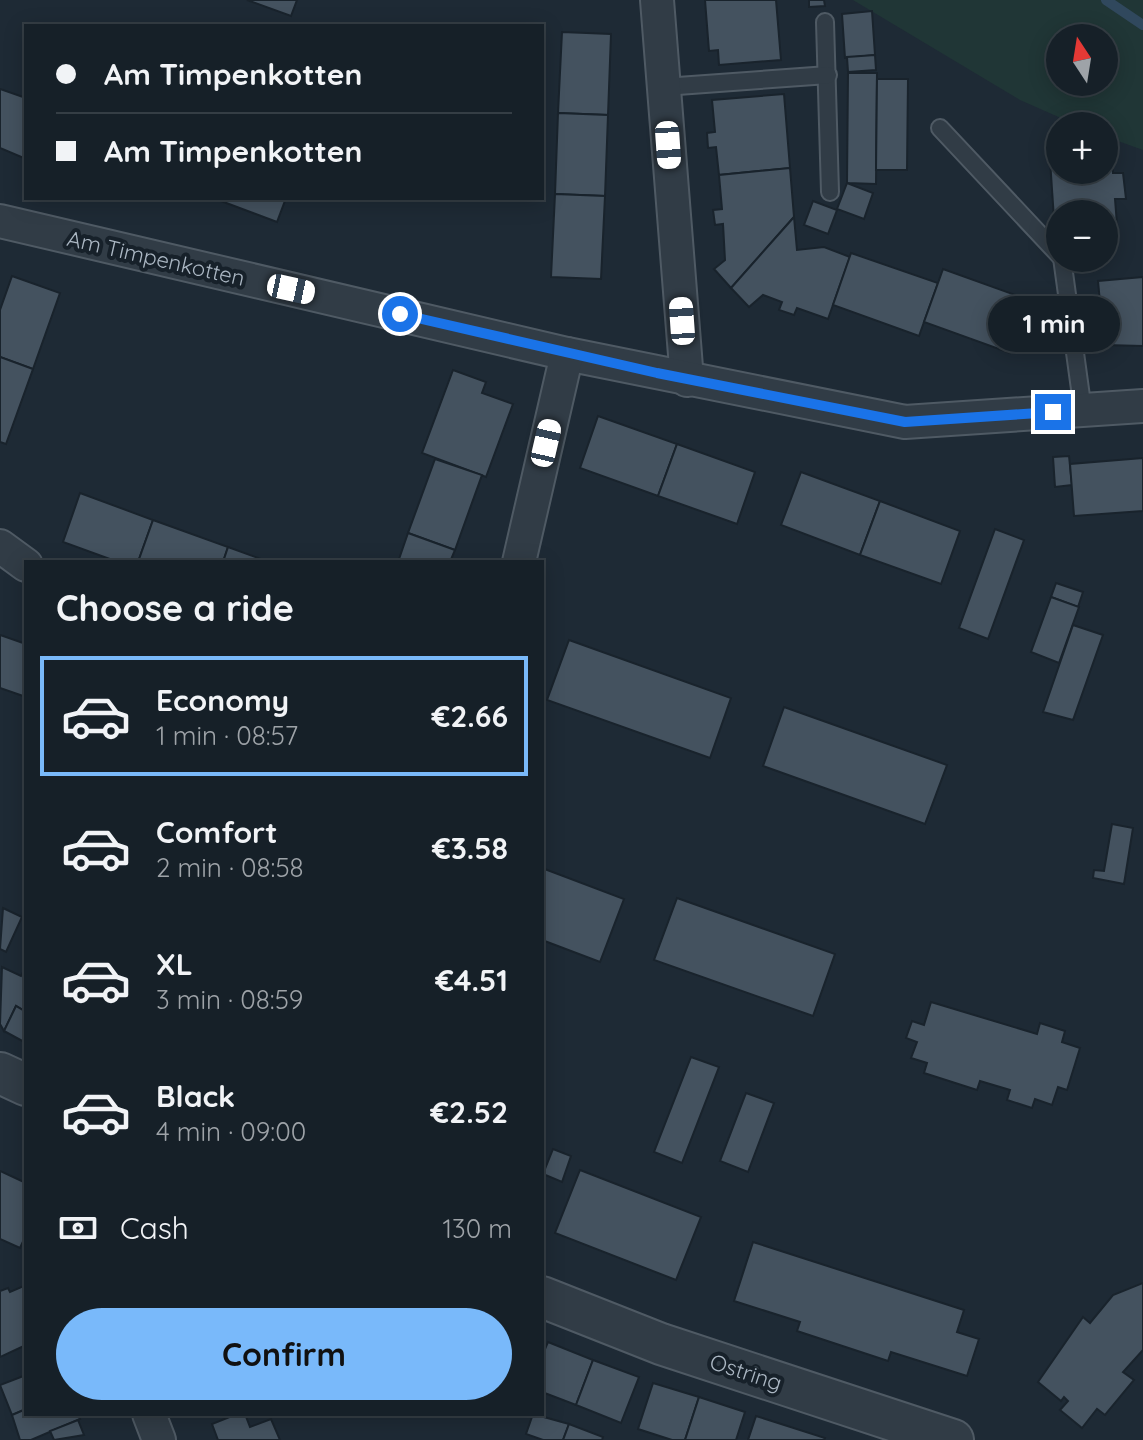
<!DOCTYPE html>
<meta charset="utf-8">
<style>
:root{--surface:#162028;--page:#1f2830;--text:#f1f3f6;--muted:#9ea3a8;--line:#353e45;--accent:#79b9fa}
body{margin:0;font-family:Quicksand,sans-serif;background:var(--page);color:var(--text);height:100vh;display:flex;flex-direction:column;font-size:30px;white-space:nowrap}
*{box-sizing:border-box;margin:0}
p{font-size:26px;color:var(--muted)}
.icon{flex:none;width:44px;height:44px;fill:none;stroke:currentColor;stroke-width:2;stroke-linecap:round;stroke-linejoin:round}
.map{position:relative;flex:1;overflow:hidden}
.drawer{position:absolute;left:24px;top:560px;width:520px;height:856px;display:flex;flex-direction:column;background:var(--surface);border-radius:0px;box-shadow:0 4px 20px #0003,0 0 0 2px var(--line)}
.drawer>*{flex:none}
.hud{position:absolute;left:24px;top:24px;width:520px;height:176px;border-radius:0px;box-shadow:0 4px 20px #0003,0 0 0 2px var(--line);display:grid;align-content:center;height:176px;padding:0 32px;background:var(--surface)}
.needle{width:52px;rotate:348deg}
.buttons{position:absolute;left:1046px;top:24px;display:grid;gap:16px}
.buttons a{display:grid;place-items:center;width:72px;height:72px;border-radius:50%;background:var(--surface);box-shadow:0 4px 20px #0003,0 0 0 2px var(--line);font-size:40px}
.end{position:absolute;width:36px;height:36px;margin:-18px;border:10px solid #1a73e8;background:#fff;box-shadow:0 0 0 4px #fff}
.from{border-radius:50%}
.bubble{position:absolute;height:56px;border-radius:28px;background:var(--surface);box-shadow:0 4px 20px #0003,0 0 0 2px var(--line);font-size:26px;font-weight:700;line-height:56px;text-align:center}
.car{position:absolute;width:24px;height:48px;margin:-24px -12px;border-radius:10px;box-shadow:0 0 6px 2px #0007;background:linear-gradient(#fff 24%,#345 0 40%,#fff 0 76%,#345 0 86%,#fff 0)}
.hud b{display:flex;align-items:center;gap:28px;height:76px;font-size:30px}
.hud b+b{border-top:2px solid var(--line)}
.hud i{width:20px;height:20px;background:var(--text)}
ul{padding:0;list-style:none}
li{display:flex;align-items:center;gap:24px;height:120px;margin:0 16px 12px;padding:0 16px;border:4px solid transparent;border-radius:0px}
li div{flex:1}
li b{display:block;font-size:30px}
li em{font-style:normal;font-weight:700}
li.selected{border-color:var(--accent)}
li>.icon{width:72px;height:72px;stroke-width:1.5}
h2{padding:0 32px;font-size:36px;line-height:96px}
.pay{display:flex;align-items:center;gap:20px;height:88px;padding:0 32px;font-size:30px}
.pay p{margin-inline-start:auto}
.button{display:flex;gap:16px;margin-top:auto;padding:16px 32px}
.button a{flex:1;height:92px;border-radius:48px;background:var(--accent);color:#111;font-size:32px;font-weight:700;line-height:92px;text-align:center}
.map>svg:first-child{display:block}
</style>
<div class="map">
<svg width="1143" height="1440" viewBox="0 0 1143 1440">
<rect width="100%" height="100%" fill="#1e2a35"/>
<path fill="#203636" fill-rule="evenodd" d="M853,0H1143V150L1104,136V126H1079L1020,100ZM1060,38H1104V82H1060Z"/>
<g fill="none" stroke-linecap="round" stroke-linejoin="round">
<path stroke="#30485d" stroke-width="10" d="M1106,0L1143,25"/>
</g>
<g fill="#44525f" stroke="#19232c" stroke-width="2">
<path d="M247,0H297L291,16Z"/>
<path d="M705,0H776L781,60L719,65L718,50L709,51Z"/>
<path d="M809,0H824L825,6L809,7Z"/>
<path d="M872,11L875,55L845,58L842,14Z"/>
<path d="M562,32L611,34L608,115L558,113Z"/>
<path d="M875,55L876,70L848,72L847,57Z"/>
<path d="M848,73H877L876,184L847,183Z"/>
<path d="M877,79H908L907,170H876Z"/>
<path d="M0,89L26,98V159L0,148Z"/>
<path d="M784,94L790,168L719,175L716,147L708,148L707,133L715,132L712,100Z"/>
<path d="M558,113L608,115L605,196L555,194Z"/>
<path d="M1060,144V170H1104V155L1112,157L1113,173H1123L1126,199H1115L1118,237L1104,239V214H1060V218L1054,219L1049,145Z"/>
<path d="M790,168L794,217L731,288L714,269L725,260L723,224L715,225L713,210L722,209L719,175Z"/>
<path d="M847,183L873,193L864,219L837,209Z"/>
<path d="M555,194L605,196L601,279L551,277Z"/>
<path d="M213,198H286L277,222Z"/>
<path d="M813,201L837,210L828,234L804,225Z"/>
<path d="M794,217L797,250L824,247L850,257L828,319L797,308L794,315L779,310L782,302L763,295L749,307L731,288Z"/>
<path d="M851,253L938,283L919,336L833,305Z"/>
<path d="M943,269L1029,300L1010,353L924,322Z"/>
<path d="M12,276L60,293L33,369L0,357V310Z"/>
<path d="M1143,277V346L1104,345L1098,281Z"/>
<path d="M0,357L33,369L6,444L0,442Z"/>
<path d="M453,370L486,382L482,393L513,404L486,477L422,453Z"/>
<path d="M598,416L677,444L658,496L580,468Z"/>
<path d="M677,444L755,472L737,524L658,496Z"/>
<path d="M1069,456L1072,485L1055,487L1053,457Z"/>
<path d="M1143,458V511L1074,516L1070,464Z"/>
<path d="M435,459L482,475L455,550L408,533Z"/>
<path d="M801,472L880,501L860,555L781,525Z"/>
<path d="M80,493L153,520L138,562H118L63,542Z"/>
<path d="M880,501L960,531L941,584L860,555Z"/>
<path d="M153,520L228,547L223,562H138Z"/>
<path d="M995,529L1024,540L988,639L959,628Z"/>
<path d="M408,533L455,550L450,562H398Z"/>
<path d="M228,547L269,562H223Z"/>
<path d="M1056,583L1083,592L1078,607L1051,597Z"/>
<path d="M1051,597L1079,607L1059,663L1031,652Z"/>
<path d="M1073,625L1103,635L1073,720L1043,712Z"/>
<path d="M0,635L26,644V697L0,688Z"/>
<path d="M569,640L731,698L710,758L547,700Z"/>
<path d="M784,707L947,765L925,824L763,766Z"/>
<path d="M1112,824L1133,828L1124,884L1093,878L1094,870L1104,871Z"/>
<path d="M542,868L624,899L600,962L542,940Z"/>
<path d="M677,898L835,954L813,1016L654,960Z"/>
<path d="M3,908L22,917L6,952L0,949Z"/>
<path d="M2,967L21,976L26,967V1004L23,1010L16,1006L4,1031L0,1024Z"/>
<path d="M931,1002L1037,1034L1040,1023L1065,1031L1062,1042L1080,1048L1067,1090L1058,1087L1052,1105L1035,1099L1032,1108L1007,1100L1010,1090L980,1081L977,1090L924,1073L927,1063L911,1058L917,1042L906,1038L912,1021L924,1025Z"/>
<path d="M26,1004V1043L4,1031L16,1006L23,1010Z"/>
<path d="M691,1057L719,1067L682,1163L654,1152Z"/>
<path d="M746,1093L774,1103L748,1172L720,1161Z"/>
<path d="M553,1149L571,1156L562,1182L543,1174Z"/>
<path d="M580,1170L701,1217L676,1280L555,1233Z"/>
<path d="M0,1171L26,1183V1235L20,1248L0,1239Z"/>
<path d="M753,1242L964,1310L957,1332L979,1339L967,1376L891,1352L888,1361L797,1331L800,1322L734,1301Z"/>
<path d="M1143,1283V1350L1123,1372L1134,1380L1105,1415L1097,1409L1082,1428L1060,1410L1068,1401L1064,1397L1061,1401L1038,1382L1083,1317L1090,1323L1113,1295Z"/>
<path d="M26,1285V1345L0,1357V1291L8,1288L10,1292Z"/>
<path d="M548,1342L593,1360L576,1405L542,1392V1356Z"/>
<path d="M593,1360L639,1377L621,1423L576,1405Z"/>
<path d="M26,1375V1409L12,1415L0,1385Z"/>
<path d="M653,1383L699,1397L685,1440H672L638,1429Z"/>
<path d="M699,1397L745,1412L736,1440H685Z"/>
<path d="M26,1409V1414H78L80,1419L31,1440H20L12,1415Z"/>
<path d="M237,1414H245L250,1427L271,1419L280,1440H218L212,1424Z"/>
<path d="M533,1414L569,1424L563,1440H543L526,1434Z"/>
<path d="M756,1416L825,1438L824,1440H748Z"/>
<path d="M78,1420L84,1435L54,1440L50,1431Z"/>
<path d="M569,1424L603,1437L602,1440H563Z"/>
</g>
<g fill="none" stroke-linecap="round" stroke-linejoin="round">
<g stroke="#4f5a64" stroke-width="20">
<g id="service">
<path d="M825,22L830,192"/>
<path d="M664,87L828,75"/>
<path d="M940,128L1060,256"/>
<path d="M1062,258L1083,411"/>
</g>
</g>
<g stroke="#4f5a64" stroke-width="36">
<g id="minor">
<path d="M657,0L687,380"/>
<path d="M0,221L567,354L905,422L1143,406"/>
<path d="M0,546L26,565"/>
<path d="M519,562L567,354"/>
<path d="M149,1414L159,1440"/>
</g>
</g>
<g stroke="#4f5a64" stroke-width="44">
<g id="tertiary">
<path d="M0,1073L26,1085"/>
<path d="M542,1297L661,1344L953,1440"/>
</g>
</g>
<use href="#service" stroke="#313c46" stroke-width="16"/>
<use href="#minor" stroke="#313c46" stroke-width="32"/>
<use href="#tertiary" stroke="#313c46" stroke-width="40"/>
</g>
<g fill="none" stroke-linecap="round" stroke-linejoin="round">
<path stroke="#1a73e8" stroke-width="10" d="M400,314L657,373L905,422L1053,412"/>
</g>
<g text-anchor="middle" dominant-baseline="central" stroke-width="8" stroke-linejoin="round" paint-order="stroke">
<g font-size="22" fill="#abb7c3" stroke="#17212a">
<text transform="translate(156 258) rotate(13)">Am Timpenkotten</text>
<text transform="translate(746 1372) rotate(18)">Ostring</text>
</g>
</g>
</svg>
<div class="buttons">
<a><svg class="needle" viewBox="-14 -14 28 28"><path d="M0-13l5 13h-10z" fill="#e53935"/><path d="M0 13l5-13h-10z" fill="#9ea3a8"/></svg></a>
<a>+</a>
<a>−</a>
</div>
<i class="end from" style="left:400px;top:314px"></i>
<i class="end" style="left:1053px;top:412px"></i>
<div class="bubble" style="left:988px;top:296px;width:132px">1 min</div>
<i class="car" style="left:668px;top:145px;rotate:176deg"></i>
<i class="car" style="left:291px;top:289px;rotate:102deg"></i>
<i class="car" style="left:682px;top:321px;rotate:356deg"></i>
<i class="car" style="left:546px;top:443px;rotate:13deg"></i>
<div class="hud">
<b><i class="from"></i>Am Timpenkotten</b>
<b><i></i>Am Timpenkotten</b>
</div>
<section class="drawer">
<h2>Choose a ride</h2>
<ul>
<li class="selected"><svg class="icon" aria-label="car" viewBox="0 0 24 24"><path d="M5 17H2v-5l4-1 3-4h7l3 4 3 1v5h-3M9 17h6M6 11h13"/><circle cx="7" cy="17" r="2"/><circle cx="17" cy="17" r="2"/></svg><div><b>Economy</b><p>1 min · 08:57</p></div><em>€2.66</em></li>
<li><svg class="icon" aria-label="car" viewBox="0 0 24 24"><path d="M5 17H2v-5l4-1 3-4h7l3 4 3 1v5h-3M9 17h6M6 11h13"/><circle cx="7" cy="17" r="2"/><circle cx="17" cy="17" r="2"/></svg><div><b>Comfort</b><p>2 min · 08:58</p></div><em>€3.58</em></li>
<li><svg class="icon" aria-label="car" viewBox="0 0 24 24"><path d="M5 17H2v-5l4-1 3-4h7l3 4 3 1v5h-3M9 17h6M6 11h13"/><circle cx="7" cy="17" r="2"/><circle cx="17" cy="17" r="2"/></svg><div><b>XL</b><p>3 min · 08:59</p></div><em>€4.51</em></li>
<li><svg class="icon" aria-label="car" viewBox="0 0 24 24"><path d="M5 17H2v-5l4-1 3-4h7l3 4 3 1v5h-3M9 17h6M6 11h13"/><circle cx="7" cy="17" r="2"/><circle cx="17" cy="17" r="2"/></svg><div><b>Black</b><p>4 min · 09:00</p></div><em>€2.52</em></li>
</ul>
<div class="pay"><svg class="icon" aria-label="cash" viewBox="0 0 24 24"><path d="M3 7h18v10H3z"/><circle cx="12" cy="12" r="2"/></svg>Cash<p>130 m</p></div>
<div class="button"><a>Confirm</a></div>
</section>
</div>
